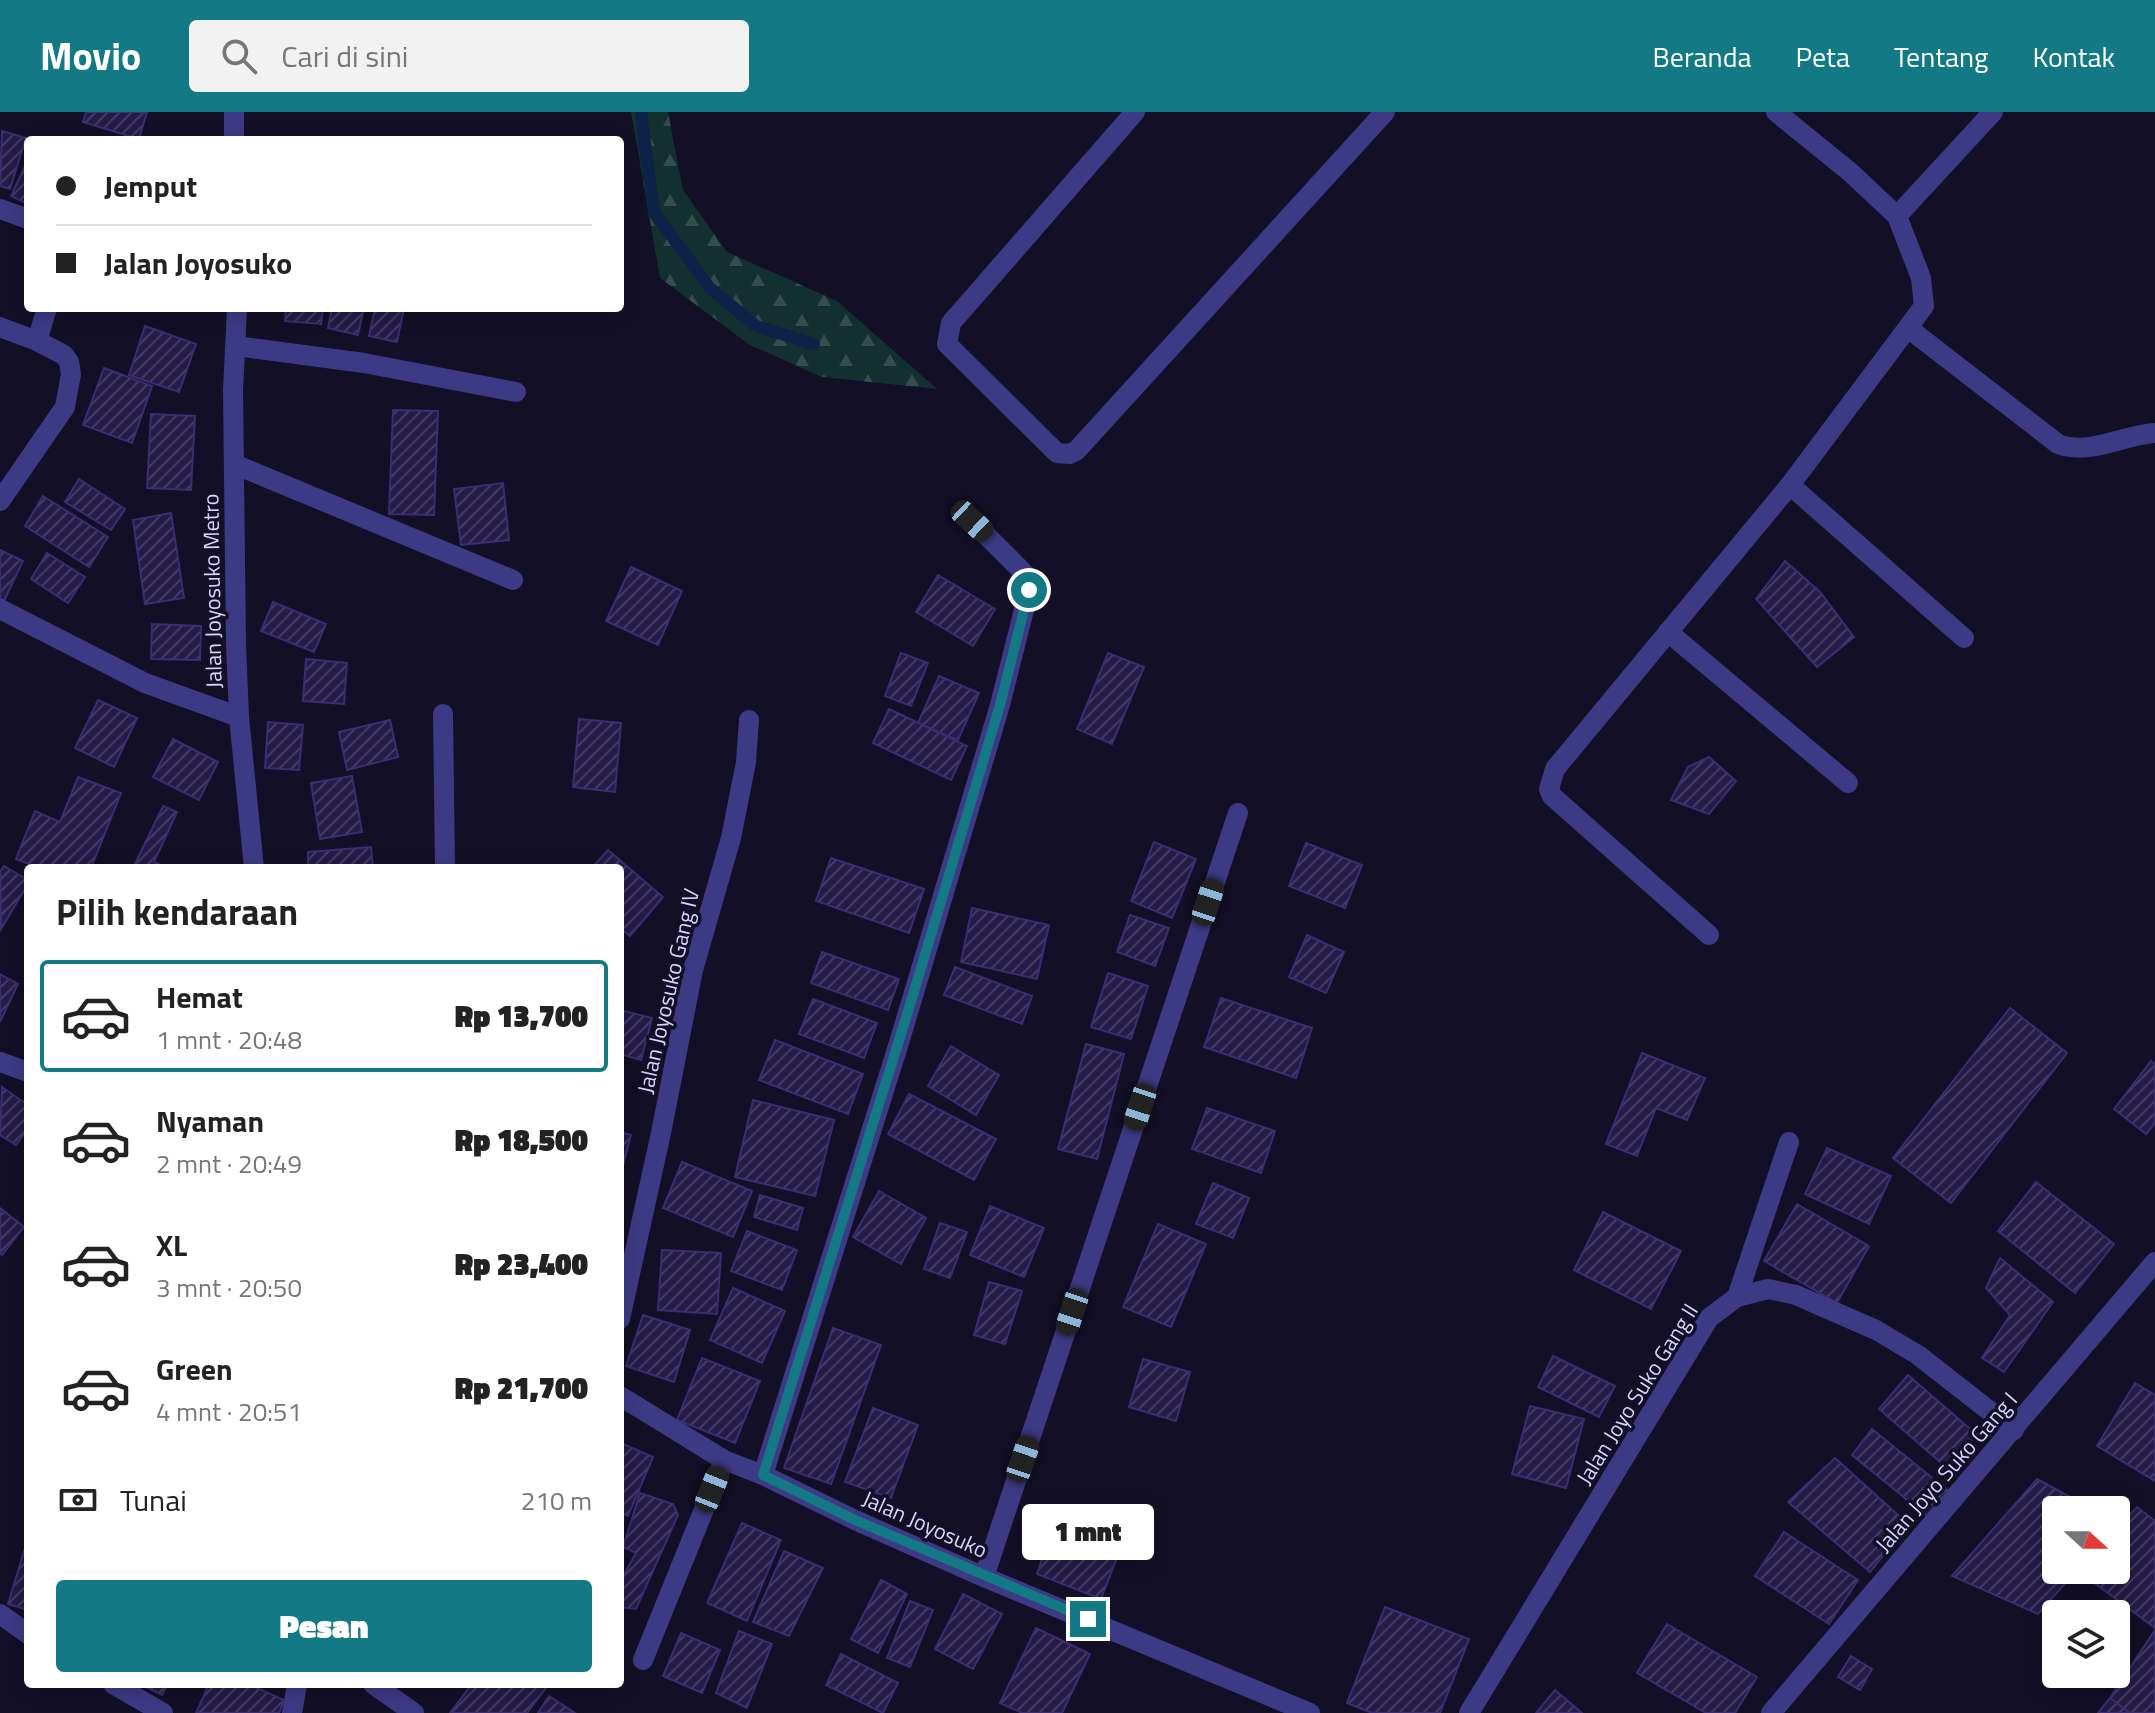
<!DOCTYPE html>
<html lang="id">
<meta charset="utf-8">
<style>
:root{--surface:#fff;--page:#f2f2f2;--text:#222;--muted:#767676;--line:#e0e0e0;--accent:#137a85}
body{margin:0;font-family:"Titillium Web",sans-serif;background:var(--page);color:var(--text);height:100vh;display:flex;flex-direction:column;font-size:30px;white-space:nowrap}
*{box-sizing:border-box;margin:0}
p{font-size:26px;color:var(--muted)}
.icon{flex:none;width:44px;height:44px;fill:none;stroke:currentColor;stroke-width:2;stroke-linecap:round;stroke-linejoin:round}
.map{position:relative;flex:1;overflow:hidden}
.details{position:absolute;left:24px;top:752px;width:600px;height:824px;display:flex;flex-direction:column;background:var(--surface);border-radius:8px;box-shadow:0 4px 20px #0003}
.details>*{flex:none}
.banner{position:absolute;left:24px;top:24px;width:600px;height:176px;border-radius:8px;box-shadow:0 4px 20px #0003;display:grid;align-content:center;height:176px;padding:0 32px;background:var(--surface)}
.needle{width:52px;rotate:111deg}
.fabs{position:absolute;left:2042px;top:1384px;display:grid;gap:16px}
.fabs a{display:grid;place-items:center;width:88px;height:88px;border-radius:8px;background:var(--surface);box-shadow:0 4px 20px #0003;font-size:40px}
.end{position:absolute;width:36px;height:36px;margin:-18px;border:10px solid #137a85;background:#fff;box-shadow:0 0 0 4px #fff}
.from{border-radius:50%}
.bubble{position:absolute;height:56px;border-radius:8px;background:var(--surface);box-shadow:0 4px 20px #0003;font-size:26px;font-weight:800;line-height:56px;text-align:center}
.car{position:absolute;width:24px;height:48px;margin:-24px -12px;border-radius:10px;box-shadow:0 0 6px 2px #0007;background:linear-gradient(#222 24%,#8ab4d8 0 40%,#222 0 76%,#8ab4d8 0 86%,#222 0)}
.banner b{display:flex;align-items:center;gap:28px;height:76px;font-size:30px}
.banner b+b{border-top:2px solid var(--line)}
.banner i{width:20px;height:20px;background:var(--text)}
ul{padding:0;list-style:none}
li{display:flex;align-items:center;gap:24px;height:112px;margin:0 16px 12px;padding:0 16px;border:4px solid transparent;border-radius:8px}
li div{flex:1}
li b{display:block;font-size:30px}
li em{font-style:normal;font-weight:800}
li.on{border-color:var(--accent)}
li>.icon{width:72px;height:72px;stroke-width:1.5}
h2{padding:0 32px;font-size:36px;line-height:96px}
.pay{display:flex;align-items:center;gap:20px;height:88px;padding:0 32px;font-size:30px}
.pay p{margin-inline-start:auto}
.button{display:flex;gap:16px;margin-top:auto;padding:16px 32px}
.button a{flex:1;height:92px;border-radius:8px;background:var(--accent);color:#fff;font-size:32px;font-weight:800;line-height:92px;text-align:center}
header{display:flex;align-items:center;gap:48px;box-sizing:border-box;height:112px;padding:0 40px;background:var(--accent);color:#fff}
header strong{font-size:38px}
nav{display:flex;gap:44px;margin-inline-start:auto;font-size:28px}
.search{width:560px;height:72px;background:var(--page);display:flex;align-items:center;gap:20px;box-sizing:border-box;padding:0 28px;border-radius:8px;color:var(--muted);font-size:30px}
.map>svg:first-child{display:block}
</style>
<header>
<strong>Movio</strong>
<div class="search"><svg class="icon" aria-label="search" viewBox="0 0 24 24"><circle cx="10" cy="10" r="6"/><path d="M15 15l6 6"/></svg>Cari di sini</div>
<nav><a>Beranda</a><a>Peta</a><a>Tentang</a><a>Kontak</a></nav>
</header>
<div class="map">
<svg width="2155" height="1601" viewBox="0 0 2155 1601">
<defs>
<pattern id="forest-firs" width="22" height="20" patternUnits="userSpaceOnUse" patternTransform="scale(2)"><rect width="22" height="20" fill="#12302f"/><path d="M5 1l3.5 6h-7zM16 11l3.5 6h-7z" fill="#344d4e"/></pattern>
<pattern id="building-hatch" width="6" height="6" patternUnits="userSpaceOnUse" patternTransform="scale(2)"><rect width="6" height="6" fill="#241b47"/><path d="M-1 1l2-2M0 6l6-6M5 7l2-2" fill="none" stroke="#433b63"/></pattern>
</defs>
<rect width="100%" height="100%" fill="#130f26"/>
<path fill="url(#forest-firs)" d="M631,0H668L683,78L727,140L837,189L937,277L822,265L750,233L660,166Z"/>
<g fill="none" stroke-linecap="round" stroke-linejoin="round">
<path stroke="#0c2248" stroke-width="12" d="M641,0L654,100L710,176L756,214L814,232"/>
</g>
<g fill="url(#building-hatch)" stroke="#3b2d73" stroke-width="2">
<path d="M86,0H147L139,27L83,10Z"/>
<path d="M2,19L26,26L10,77L0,74Z"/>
<path d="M28,47V92L11,84Z"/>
<path d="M286,196H323L321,212L285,209Z"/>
<path d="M332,196H364L358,223L328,216Z"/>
<path d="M375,196H404L397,230L369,224Z"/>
<path d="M145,214L196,232L179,280L129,263Z"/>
<path d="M104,256L152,274L132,331L83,313Z"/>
<path d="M393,298L438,299L434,403L389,402Z"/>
<path d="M151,302L195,304L191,378L147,376Z"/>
<path d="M79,367L125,397L111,418L65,390Z"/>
<path d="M503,371L509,428L461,433L454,377Z"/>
<path d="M43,384L108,425L89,455L25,414Z"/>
<path d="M171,401L184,486L145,492L133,408Z"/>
<path d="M0,438L23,449L4,489L0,487Z"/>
<path d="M47,441L85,465L68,491L31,467Z"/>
<path d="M1785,449L1820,480L1854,525L1817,555L1756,487Z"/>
<path d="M631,455L682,479L658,533L606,509Z"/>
<path d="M938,463L995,497L973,534L916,500Z"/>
<path d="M273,490L326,512L314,540L261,519Z"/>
<path d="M152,512L201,514L200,548L151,547Z"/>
<path d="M901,541L928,551L911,594L885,584Z"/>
<path d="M1108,541L1144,555L1112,632L1077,617Z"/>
<path d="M306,547L347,551L344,592L303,589Z"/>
<path d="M939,564L979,581L958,628L918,611Z"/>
<path d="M98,588L137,606L114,655L75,636Z"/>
<path d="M889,597L967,634L951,668L873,631Z"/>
<path d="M579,607L621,611L615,680L573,675Z"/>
<path d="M390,608L398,645L347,658L339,620Z"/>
<path d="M268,610L303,613L299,658L265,656Z"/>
<path d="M173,627L218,650L199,688L153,665Z"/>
<path d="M1709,645L1736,669L1709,702L1671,688L1688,655Z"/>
<path d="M352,664L362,720L320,727L311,671Z"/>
<path d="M78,665L121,681L91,756H39L16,747L35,699L60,710Z"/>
<path d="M163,694L177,700L154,750L168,756H133Z"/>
<path d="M1154,730L1196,747L1172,806L1131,789Z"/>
<path d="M1306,731L1362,753L1345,796L1289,774Z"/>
<path d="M371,735L373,756H308V740Z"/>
<path d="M608,738L663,785L630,824L620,816V756H592Z"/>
<path d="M831,746L924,777L909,821L816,789Z"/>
<path d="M4,754L28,768V772L1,817L0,760Z"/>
<path d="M972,796L1049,813L1037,867L961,850Z"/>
<path d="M1130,803L1169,816L1155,854L1117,840Z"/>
<path d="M1307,823L1344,840L1326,881L1289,865Z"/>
<path d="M822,840L899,867L888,898L811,871Z"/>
<path d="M955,855L1032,884L1022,912L944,883Z"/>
<path d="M1108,861L1148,874L1131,927L1091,915Z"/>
<path d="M0,862L18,872L0,910Z"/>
<path d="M1221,886L1312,916L1296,966L1204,935Z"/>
<path d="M813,887L877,911L864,946L799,922Z"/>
<path d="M2010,896L2067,941L1951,1091L1893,1046Z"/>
<path d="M620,898L652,906L641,948L620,942Z"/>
<path d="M775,928L863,962L848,1002L759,968Z"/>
<path d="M1086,932L1124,942L1097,1047L1058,1037Z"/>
<path d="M951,934L999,963L976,1003L928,974Z"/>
<path d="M1642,941L1705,966L1687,1008L1656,996L1637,1044L1606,1032Z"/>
<path d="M2151,949L2155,952V1011L2146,1022L2114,997Z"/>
<path d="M2,975L28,993V1016L16,1033L0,1023Z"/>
<path d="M909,982L996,1027L974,1068L888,1022Z"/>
<path d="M753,988L834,1008L815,1084L735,1065Z"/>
<path d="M1207,996L1275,1019L1261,1061L1192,1037Z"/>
<path d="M620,1020L631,1023L620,1065Z"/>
<path d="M1827,1036L1891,1064L1869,1112L1805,1082Z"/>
<path d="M682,1050L752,1079L733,1125L663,1096Z"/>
<path d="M2036,1070L2114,1132L2075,1181L1998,1119Z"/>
<path d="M1213,1071L1249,1086L1233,1126L1196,1112Z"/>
<path d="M879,1079L926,1106L901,1152L853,1125Z"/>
<path d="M760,1083L803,1096L797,1118L754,1105Z"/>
<path d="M1797,1092L1869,1134L1837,1191L1764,1149Z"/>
<path d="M990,1094L1044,1116L1024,1165L970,1143Z"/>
<path d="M0,1096L24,1115L2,1143L0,1141Z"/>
<path d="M1603,1100L1681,1139L1651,1197L1574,1158Z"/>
<path d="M940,1111L967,1120L950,1166L924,1157Z"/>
<path d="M1158,1112L1206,1132L1171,1215L1123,1195Z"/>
<path d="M747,1119L797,1138L782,1178L731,1159Z"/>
<path d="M662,1138L721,1141L717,1202L658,1198Z"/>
<path d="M2000,1146L2053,1190L2004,1260L1982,1246L2010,1203L1986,1176Z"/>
<path d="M989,1170L1022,1179L1005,1232L974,1223Z"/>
<path d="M733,1176L785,1199L762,1251L710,1228Z"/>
<path d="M643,1203L690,1218L674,1270L626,1254Z"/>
<path d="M833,1216L881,1233L831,1372L784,1356Z"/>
<path d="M1553,1244L1615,1274L1599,1305L1538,1275Z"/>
<path d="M702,1246L760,1269L735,1331L677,1308Z"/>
<path d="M1143,1247L1190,1260L1176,1309L1129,1295Z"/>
<path d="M1908,1263L1977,1323L1947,1356L1879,1297Z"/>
<path d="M2135,1271L2155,1283V1369L2097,1334Z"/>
<path d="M1530,1294L1584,1307L1566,1376L1512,1362Z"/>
<path d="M873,1296L918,1313L891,1386L845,1370Z"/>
<path d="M1872,1317L1952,1382L1931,1407L1852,1343Z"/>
<path d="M623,1332L653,1345L628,1404L620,1401V1338Z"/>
<path d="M1835,1346L1908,1412L1870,1460L1788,1390Z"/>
<path d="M2037,1367L2094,1398H2056V1458H2077L2038,1502L1952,1464Z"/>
<path d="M640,1381L673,1392L678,1403L636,1497L620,1495V1470L636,1441L623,1435Z"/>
<path d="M2137,1395L2155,1409V1516L2077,1458H2116V1417Z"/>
<path d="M1096,1410L1126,1422L1101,1487L1037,1462L1048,1430L1083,1442Z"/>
<path d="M742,1411L781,1428L747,1509L707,1491Z"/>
<path d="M1784,1420L1858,1468L1829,1512L1755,1464Z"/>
<path d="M28,1426V1498L8,1492Z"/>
<path d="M784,1439L823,1456L789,1524L753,1510Z"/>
<path d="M881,1468L907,1482L878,1541L851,1527Z"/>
<path d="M963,1482L1002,1502L973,1557L935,1537Z"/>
<path d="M910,1489L933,1498L910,1555L887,1546Z"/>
<path d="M1385,1495L1469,1527L1440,1601H1372L1347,1591Z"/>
<path d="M1667,1512L1757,1565L1735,1601H1706L1637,1561Z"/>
<path d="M1036,1516L1090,1542L1062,1601H1022L1000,1591Z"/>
<path d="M2155,1518V1601H2130L2110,1586Z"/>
<path d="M739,1519L772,1532L747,1596L716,1581Z"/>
<path d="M681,1521L720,1538L702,1581L663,1564Z"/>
<path d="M841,1542L898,1571L883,1601L826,1573Z"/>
<path d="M1851,1544L1872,1557L1860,1578L1838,1565Z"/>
<path d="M140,1572H168L162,1583Z"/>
<path d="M209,1572H248L284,1588L279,1601H196Z"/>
<path d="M472,1572H541L546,1576L527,1601H450Z"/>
<path d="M1555,1578L1582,1601H1536Z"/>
<path d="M549,1584L575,1601H538Z"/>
<path d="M2110,1586L2130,1601H2098Z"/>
</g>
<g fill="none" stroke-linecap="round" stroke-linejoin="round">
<g stroke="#3d3a85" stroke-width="20">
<path d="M234,0V28"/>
<path d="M1135,0L951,211L947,232L1057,341L1070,342L1077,338L1385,0"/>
<path d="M0,97L28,107"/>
<path d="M1897,104L1993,0"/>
<path d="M237,196L233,278L236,533L239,605L254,756"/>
<path d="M0,215L37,229L47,196"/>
<path d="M1908,216L2058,332C2089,344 2123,323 2155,321"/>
<path d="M236,234L364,251L516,280"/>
<path d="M234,352L513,468"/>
<path d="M1790,373L1964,526"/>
<path d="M0,389L65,295L71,262L69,250L64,243L37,229"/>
<path d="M0,497L145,571L239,605"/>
<path d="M1668,520L1848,671"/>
<path d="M443,602L445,756"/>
<path d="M1709,823L1552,684L1549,677L1555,657L1790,373L1924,194L1921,166L1897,104L1850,60L1776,0"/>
<path d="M0,950L28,960"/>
<path d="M1737,1185L1789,1030"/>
<path d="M620,1207L661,1021L693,858L731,726L746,650L749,608"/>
<path d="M620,1284L724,1348L763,1363L855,1408L984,1465L1310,1601"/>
<path d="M763,1363L898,934L1000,593L1029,478L1025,462L972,409"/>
<path d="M984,1465L1238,701"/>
<path d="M0,1502L28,1522"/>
<path d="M643,1548L724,1348"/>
<path d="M113,1572L163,1601"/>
<path d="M373,1572L414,1601"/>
<path d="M292,1601L297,1572"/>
<path d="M1469,1601L1709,1206L1737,1185L1768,1177L1796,1183L1876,1218L1918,1243L2014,1318"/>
<path d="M1771,1601L2155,1150"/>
</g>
</g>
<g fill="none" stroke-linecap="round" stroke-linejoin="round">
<path stroke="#137a85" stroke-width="10" d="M1029,478L1000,593L906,906L763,1363L855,1408L1088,1507"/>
</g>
<g text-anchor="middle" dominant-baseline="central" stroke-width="7" stroke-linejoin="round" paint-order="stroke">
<g font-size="22" fill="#d9d4ff" stroke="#130f26">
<text transform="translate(212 479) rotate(-91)">Jalan Joyosuko Metro</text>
<text transform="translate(668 879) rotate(-77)">Jalan Joyosuko Gang IV</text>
<text transform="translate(1637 1282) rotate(-58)">Jalan Joyo Suko Gang II</text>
<text transform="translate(1946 1360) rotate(-49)">Jalan Joyo Suko Gang I</text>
<text transform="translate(925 1412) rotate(24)">Jalan Joyosuko</text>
</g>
</g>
</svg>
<div class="fabs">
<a><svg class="needle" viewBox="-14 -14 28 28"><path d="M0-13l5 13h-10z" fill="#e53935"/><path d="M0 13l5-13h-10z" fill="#767676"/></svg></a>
<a><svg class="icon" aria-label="layers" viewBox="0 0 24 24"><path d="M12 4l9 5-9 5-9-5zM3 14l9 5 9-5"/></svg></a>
</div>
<i class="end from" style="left:1029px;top:478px"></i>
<i class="end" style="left:1088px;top:1507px"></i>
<div class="bubble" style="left:1022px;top:1392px;width:132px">1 mnt</div>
<i class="car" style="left:972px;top:409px;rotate:133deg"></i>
<i class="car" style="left:1208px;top:790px;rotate:18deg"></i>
<i class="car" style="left:1140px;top:995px;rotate:198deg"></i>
<i class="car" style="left:1072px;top:1200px;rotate:198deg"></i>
<i class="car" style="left:1023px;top:1347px;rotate:19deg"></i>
<i class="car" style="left:712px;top:1377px;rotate:22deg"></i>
<div class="banner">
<b><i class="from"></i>Jemput</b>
<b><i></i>Jalan Joyosuko</b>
</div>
<section class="details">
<h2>Pilih kendaraan</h2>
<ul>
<li class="on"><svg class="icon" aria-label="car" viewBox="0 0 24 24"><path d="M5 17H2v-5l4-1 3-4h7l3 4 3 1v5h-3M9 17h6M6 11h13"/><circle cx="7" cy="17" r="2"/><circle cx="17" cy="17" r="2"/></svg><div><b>Hemat</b><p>1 mnt · 20:48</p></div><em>Rp 13,700</em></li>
<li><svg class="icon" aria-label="car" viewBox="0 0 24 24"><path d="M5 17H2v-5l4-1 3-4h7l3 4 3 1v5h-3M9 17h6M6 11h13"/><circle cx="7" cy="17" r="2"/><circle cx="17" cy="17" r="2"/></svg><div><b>Nyaman</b><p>2 mnt · 20:49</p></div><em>Rp 18,500</em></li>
<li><svg class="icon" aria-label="car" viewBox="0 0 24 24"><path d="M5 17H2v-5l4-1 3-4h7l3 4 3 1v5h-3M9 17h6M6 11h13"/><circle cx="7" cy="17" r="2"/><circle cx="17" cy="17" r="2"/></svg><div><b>XL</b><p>3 mnt · 20:50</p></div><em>Rp 23,400</em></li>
<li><svg class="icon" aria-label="car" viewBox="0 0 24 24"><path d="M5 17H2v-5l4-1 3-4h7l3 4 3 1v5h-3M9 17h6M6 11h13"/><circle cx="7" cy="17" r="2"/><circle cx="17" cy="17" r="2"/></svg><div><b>Green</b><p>4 mnt · 20:51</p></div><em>Rp 21,700</em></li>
</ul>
<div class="pay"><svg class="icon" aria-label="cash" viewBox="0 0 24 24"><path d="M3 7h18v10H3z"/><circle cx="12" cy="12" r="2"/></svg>Tunai<p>210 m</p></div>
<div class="button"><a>Pesan</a></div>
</section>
</div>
